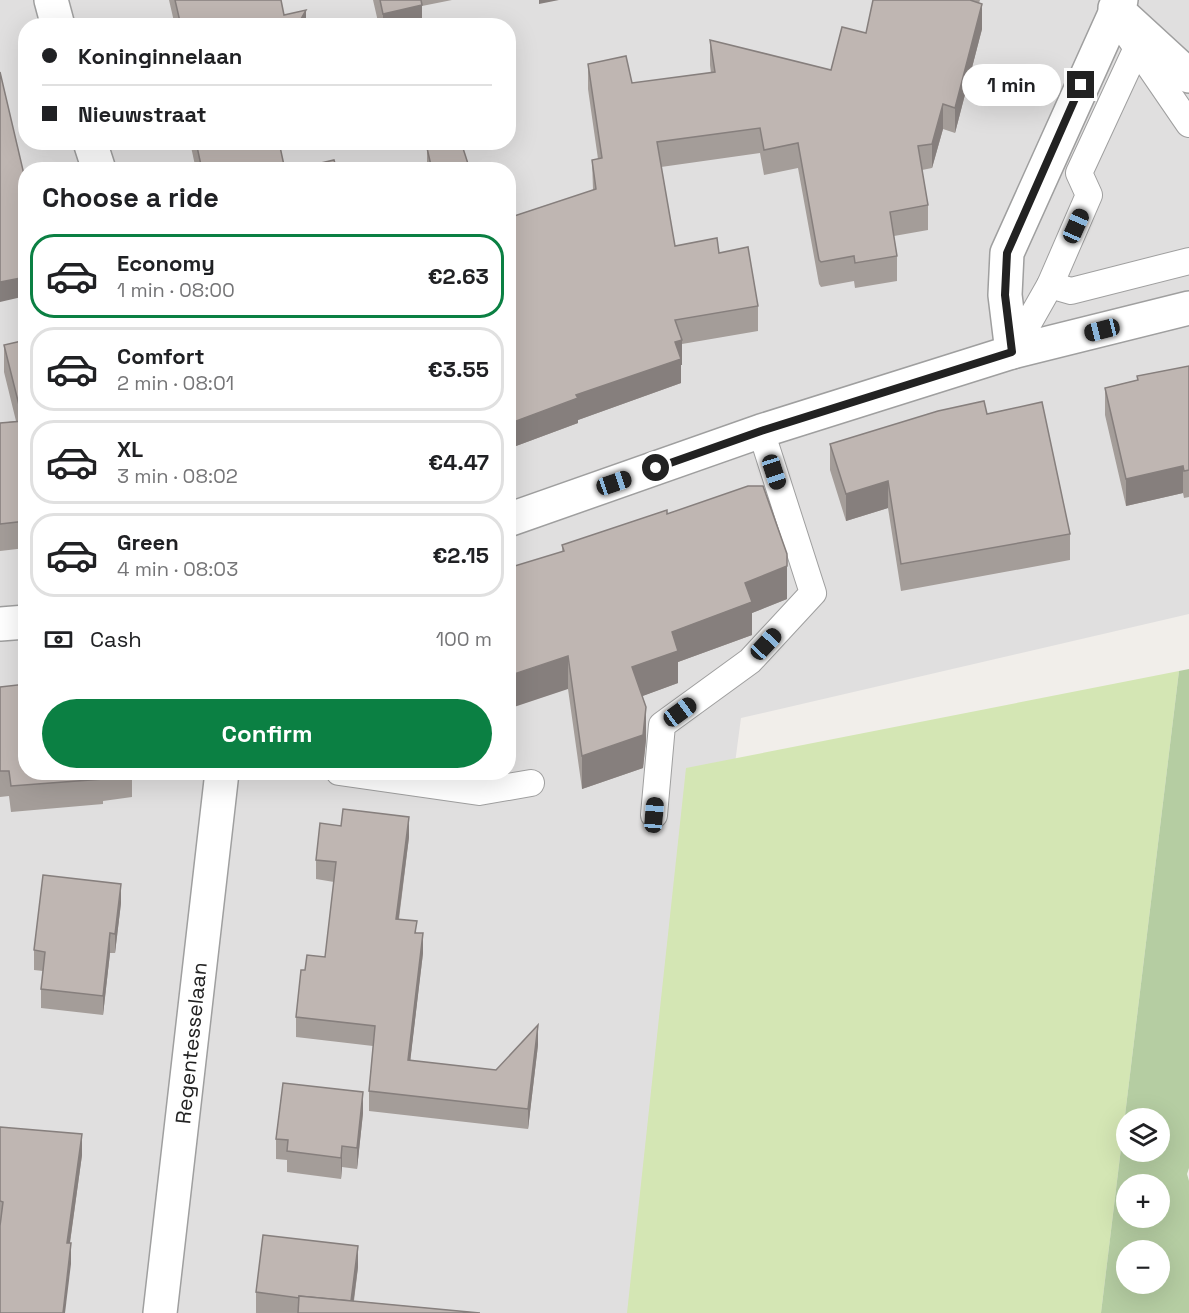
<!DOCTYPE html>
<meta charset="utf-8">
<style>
:root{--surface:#fff;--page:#f2f2f2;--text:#202124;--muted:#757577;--line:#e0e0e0;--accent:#0b8043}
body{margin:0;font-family:"Space Grotesk",sans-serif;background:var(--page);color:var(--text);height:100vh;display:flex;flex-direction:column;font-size:22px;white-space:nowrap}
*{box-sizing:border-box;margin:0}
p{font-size:20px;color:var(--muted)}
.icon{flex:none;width:33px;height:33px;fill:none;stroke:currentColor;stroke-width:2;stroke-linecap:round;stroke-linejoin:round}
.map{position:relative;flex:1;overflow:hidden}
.details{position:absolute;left:18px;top:162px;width:498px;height:618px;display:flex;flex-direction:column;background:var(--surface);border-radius:24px;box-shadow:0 6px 24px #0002}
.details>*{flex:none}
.hud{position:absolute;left:18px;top:18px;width:498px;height:132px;border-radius:24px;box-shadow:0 6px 24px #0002;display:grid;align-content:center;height:132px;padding:0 24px;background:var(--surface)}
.controls{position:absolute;left:1116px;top:1108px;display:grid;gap:12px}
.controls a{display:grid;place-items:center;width:54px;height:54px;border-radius:50%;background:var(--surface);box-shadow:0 6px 24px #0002;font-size:30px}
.end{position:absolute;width:27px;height:27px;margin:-14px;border:8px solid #222;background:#fff;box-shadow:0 0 0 3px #fff}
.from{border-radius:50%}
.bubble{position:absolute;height:42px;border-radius:21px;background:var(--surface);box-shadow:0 6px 24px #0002;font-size:20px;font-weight:600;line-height:42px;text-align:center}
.car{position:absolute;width:18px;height:36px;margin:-18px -9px;border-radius:8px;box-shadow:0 0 4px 2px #0007;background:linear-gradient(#222 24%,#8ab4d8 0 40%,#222 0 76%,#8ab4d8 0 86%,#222 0)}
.hud b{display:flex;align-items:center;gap:21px;height:57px;font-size:22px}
.hud b+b{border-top:2px solid var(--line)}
.hud i{width:15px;height:15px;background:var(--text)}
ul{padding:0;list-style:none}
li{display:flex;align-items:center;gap:18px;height:84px;margin:0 12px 9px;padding:0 12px;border:3px solid var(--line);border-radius:24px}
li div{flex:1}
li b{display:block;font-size:22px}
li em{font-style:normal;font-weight:600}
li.selected{border-color:var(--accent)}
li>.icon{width:54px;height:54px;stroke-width:1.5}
h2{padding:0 24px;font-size:27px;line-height:72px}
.pay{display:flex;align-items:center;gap:15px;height:66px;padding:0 24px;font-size:22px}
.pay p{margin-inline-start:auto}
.action{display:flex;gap:12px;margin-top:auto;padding:12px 24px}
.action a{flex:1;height:69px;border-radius:36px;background:var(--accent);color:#fff;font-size:24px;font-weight:600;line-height:69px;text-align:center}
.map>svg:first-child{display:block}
</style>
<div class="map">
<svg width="1189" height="1313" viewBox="0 0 1189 1313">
<rect width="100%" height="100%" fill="#f1eeea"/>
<path fill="#e0dfdf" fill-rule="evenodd" d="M0,0H1189V614L741,718L662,1313H0ZM26,26H508V142H26ZM26,170H508V772H26Z"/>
<path fill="#d4e6b4" d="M1179,671L1101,1313H627L686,768Z"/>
<path fill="#b5cda2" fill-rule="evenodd" d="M1189,669V1168L1187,1174L1189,1181V1313H1101L1179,671ZM1126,1119H1160V1152H1126ZM1126,1185H1160V1218H1126ZM1126,1251H1160V1284H1126Z"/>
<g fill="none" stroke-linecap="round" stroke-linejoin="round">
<g stroke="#9f9f9f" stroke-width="28">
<g id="lane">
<path d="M1130,38L1189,124"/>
<path d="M1050,285L1071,291L1189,261"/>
<path d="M1012,352L1050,285L1089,195L1079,173L1136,50"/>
<path d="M339,772L479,792L531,783"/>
<path d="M654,815L662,725L750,661L813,593L761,431"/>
</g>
</g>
<g stroke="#9f9f9f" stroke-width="36">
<g id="street">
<path d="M51,0L58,26"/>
<path d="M1115,8L1189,76"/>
<path d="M90,142L99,170"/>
<path d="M1012,352L1005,295L1007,253L1121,0"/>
<path d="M508,520L761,431L1012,352L1189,308"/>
<path d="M0,624L26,622"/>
<path d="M160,1313L222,772"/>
</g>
</g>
<use href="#lane" stroke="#fff" stroke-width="26"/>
<use href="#street" stroke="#fff" stroke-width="33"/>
</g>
<g fill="#a49d99">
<path d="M169,0H281L284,15L306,26H175Z"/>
<path d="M373,0H452L422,6V26H379Z"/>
<path d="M873,0H980L979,3L982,29L955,133L943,129L932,168L922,170L928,205V230L894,236L897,256V281L855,288L854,281L821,287L819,284L798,168L764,175L760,153L661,167L675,246L719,253L758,306V331L682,344V365H681V383L578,420V423L508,449V218L593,190L592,160L598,159L588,89V64L632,83L711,73L710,65V40L831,70L866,33Z"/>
<path d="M190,142H279L285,170H196Z"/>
<path d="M427,148L470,170H427Z"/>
<path d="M26,340V548L0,551V423L16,421L4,372V345Z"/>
<path d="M1189,366V497L1184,498L1183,493L1126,506L1105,415V388L1137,380V376Z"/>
<path d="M987,414L1070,534V560L901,591L888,508L846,521L830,470V444Z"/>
<path d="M667,514L787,599L752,613V635L678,662V683L642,696L646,740L643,768L582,789L568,689L562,545Z"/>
<path d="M0,687L132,772V797L103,801V804L11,812L9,796L0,797Z"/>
<path d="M409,837L399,919L417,933L423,953L410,1061L496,1070L538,1045L528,1129L369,1111V1091L373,1046L296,1037V1017L305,970L325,957L334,882L316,879V860Z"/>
<path d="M121,903L115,953H110L103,1015L41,1008V989L43,971L34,970V950Z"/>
<path d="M363,1113L357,1169L342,1167L341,1179L287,1172V1160L276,1159V1139Z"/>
<path d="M0,1127L82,1155L70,1243L71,1264L0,1222Z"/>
<path d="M358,1267L354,1301L480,1313H256V1292Z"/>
</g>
<g fill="#867f7d">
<path d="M539,0H559L539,4Z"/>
<path d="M982,4V29L955,133V108Z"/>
<path d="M422,5V26H383V14Z"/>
<path d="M306,10V26H297Z"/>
<path d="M943,104V129L932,168V144Z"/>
<path d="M26,277V296L0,302V282Z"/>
<path d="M682,340V365H681V383L578,420V423L508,449V424L576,395L675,342Z"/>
<path d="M1183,466V493L1126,506V479Z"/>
<path d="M888,481V508L846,521V494Z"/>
<path d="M787,566V599L752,613V635L678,662V683L632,700V667L672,632L745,583Z"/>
<path d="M568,656V689L508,709V676Z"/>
<path d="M646,707V740L643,768L582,789V756Z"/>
<path d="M409,817V837L396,939V919Z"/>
<path d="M121,884V903L115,953V934Z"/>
<path d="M110,933V953L103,1015V996Z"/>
<path d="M423,933V953L408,1080V1060Z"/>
<path d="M538,1025V1045L528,1129V1109Z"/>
<path d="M363,1092V1113L357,1169V1148Z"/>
<path d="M82,1134V1155L67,1263V1243Z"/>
<path d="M342,1146V1167L341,1179V1158Z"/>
<path d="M71,1243V1264L65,1313H63Z"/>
<path d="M358,1246V1267L352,1313L351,1304Z"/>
</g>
<g fill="#bfb6b2" stroke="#867f7d" stroke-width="1.5">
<path d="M175,0H281L284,15L306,10L297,26H181Z"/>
<path d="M380,0H421L422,5L383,14Z"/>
<path d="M873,0H970L982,4L955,108L943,104L932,144L918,146L928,205L890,212L897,256L855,263L854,256L821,262L819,260L798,143L764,150L760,128L657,142L675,246L717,238L719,253L748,247L758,306L675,320L682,340L675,342L681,359L576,395L578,398L508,424V218L596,189L592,160L602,158L588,64L626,56L632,83L715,72L710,40L831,70L842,27L866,33Z"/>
<path d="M0,72L26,183V277L0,282Z"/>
<path d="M196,142H279L285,170H202Z"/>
<path d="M444,142H461L470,170H432L427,148Z"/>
<path d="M334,160L337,170H291Z"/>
<path d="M26,340V521L0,524V423L23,421L4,345Z"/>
<path d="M1189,366V470L1184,471L1183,466L1126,479L1105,388L1138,380L1137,376Z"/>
<path d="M984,401L987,414L1042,402L1070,534L901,564L888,481L846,494L830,444L938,411Z"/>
<path d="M748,486H763L787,554V566L745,583L752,602L672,632L678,651L632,667L646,707L643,735L582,756L568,656L508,676V568L564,551L562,545L667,510V514Z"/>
<path d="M26,684V772H129L102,776L103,779L11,786L9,771H0V687Z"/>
<path d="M343,809L409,817L396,919L417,921L415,933H423L408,1060L496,1070L538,1025L528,1109L369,1091L375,1026L296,1017L301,970H305L307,955L325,957L336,862L316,860L320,823L341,826Z"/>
<path d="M43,875L121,884L115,934L110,933L103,996L41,989L45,952L34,950Z"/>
<path d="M283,1083L363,1092L357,1148L342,1146L341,1158L287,1151L288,1140L276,1139Z"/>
<path d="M0,1127L82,1134L67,1243H71L63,1313H0V1226L3,1202L0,1201Z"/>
<path d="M263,1235L358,1246L351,1301L299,1296V1298L256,1292Z"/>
<path d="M299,1296L480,1313H298Z"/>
</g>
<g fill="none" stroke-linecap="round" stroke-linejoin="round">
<path stroke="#222" stroke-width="8" d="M656,468L761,431L1012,352L1005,295L1007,253L1081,85"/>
</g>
<g text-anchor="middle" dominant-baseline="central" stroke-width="6" stroke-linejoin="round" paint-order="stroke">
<g font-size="21" fill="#222" stroke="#fff">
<text transform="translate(191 1043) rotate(-84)">Regentesselaan</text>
</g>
</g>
</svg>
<div class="controls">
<a><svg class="icon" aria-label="layers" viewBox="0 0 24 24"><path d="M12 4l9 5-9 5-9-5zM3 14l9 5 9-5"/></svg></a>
<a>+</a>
<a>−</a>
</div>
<i class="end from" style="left:656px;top:468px"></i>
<i class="end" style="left:1081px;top:85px"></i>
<div class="bubble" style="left:962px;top:64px;width:99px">1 min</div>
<i class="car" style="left:1076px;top:226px;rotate:24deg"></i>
<i class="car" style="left:1102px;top:330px;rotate:256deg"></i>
<i class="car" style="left:774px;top:472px;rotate:162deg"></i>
<i class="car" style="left:614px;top:483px;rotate:71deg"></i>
<i class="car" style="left:766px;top:644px;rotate:43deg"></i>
<i class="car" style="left:680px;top:712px;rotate:54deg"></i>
<i class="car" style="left:654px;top:815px;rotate:5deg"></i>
<div class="hud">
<b><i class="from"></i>Koninginnelaan</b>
<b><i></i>Nieuwstraat</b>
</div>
<section class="details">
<h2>Choose a ride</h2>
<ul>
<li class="selected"><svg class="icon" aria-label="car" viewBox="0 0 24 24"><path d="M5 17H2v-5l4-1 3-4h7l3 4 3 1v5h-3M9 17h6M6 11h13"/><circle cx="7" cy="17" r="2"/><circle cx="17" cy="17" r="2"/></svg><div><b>Economy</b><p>1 min · 08:00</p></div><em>€2.63</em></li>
<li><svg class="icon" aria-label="car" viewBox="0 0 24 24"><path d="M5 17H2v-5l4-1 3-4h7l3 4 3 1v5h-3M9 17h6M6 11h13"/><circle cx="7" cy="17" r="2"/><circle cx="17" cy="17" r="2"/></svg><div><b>Comfort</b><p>2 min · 08:01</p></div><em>€3.55</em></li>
<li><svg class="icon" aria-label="car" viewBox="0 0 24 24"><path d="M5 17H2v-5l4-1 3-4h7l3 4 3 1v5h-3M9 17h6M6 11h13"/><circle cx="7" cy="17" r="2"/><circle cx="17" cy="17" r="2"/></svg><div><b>XL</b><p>3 min · 08:02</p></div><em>€4.47</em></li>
<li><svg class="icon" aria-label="car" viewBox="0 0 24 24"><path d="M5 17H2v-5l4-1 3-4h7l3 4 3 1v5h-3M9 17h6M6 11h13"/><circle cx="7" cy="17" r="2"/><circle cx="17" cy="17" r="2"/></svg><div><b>Green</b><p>4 min · 08:03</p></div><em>€2.15</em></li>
</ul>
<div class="pay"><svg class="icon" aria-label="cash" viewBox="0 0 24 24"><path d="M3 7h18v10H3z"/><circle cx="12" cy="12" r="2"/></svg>Cash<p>100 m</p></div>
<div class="action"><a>Confirm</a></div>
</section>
</div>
